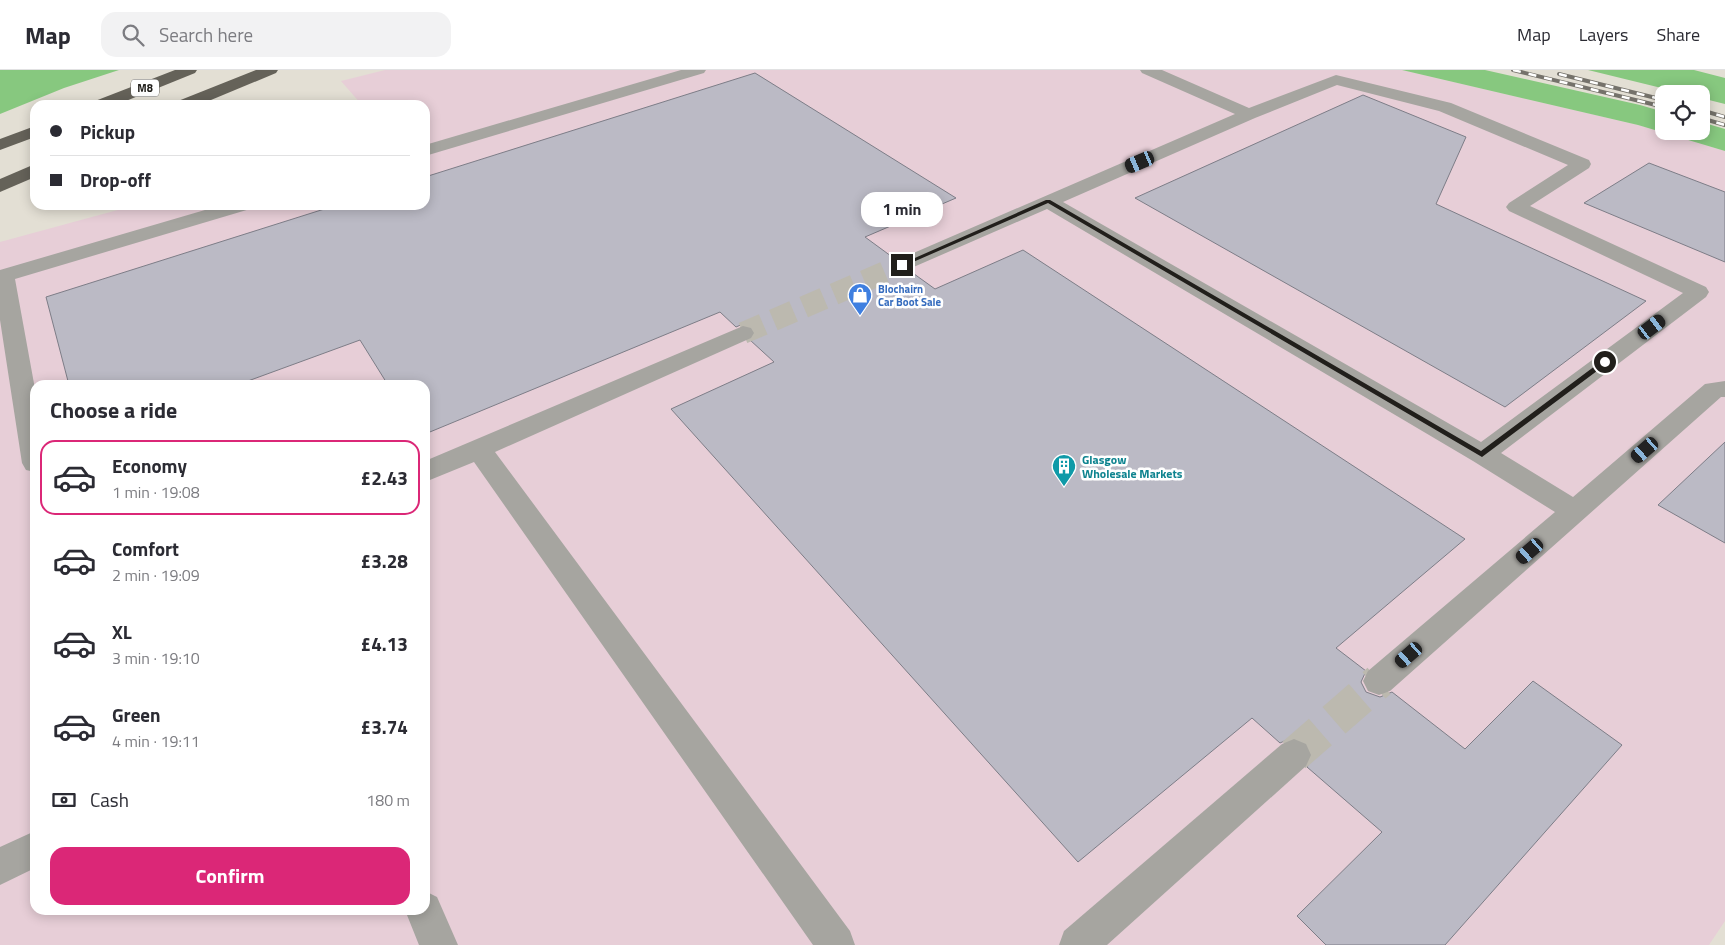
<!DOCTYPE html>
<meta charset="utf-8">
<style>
:root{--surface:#fff;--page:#f2f2f3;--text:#2b2b33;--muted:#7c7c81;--line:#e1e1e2;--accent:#db2777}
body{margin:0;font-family:"Titillium Web",sans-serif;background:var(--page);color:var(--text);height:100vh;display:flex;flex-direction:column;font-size:19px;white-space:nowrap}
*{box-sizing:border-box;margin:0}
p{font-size:16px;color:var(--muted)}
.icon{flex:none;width:28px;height:28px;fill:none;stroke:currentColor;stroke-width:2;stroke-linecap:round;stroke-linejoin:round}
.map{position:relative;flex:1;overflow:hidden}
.panel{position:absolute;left:30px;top:310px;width:400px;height:535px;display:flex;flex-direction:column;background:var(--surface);border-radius:15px;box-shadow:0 2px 12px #0003}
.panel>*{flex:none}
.banner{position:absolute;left:30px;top:30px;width:400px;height:110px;border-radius:15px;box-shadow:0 2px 12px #0003;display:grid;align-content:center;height:110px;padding:0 20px;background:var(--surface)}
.tools{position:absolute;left:1655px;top:15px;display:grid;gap:10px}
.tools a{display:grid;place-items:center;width:55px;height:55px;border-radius:10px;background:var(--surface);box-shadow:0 2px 12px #0003;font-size:25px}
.end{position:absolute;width:22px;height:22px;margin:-11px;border:6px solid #211f1b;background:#fff;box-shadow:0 0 0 2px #fff}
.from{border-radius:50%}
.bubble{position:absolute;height:35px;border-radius:15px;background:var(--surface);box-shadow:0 2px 12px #0003;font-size:16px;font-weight:700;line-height:35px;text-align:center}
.car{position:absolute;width:15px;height:30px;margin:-15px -8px;border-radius:6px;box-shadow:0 0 4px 1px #0007;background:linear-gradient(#222 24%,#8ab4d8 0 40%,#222 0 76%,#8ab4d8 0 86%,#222 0)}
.banner b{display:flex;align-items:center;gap:18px;height:48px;font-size:19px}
.banner b+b{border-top:1px solid var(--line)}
.banner i{width:12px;height:12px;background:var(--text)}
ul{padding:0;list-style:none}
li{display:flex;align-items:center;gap:15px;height:75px;margin:0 10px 8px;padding:0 10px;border:2px solid transparent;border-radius:15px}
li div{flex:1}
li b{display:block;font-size:19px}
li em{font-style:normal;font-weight:700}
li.selected{border-color:var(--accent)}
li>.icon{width:45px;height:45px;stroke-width:1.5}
h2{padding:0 20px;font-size:22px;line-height:60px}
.pay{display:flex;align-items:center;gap:12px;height:55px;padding:0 20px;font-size:19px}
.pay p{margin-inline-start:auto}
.primary-button{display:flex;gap:10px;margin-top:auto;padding:10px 20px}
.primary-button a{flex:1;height:58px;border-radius:15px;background:var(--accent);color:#fff;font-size:20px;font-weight:700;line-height:58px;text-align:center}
header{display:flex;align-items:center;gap:30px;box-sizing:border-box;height:70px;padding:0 25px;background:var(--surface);border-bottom:1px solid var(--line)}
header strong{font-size:24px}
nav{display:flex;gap:28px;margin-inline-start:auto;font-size:18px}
.search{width:350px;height:45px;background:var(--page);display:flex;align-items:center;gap:12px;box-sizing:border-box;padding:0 18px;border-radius:15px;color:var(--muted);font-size:19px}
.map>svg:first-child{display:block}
</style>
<header>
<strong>Map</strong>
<div class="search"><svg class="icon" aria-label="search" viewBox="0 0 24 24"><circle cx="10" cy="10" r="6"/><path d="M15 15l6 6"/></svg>Search here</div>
<nav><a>Map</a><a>Layers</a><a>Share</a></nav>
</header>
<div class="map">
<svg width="1725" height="875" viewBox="0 0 1725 875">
<rect width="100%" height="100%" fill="#e3dfd4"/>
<path fill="#e7ced7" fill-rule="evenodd" d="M385,0H1402L1638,55L1725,81V851L1709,875H0V172L136,135H425V35H362L341,11ZM35,315H425V840H35Z"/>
<g fill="#87c87f">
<path d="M0,0H119L64,18L0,44Z"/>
<path d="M1402,0H1485L1640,35L1664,42V61H1701V52L1725,59V81L1638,55Z"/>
<path d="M1588,0H1694L1725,8V34L1701,28V24H1686Z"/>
</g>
<g fill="#bbbac5" stroke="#7d7d87">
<path d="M755,3L956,128L865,167L895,189L889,195L894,200L901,203L910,201L935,219L1023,180L1465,469L1336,578L1366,601L1361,612L1366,622L1380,627L1392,622L1465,679L1533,611L1622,675L1445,875H1326L1297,846L1382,762L1307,697L1313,684L1307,672L1293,667L1280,673L1252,648L1078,792L671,339L774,292L750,270L756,264L753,257L743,254L736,257L720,242L425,364V315H388L360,270L237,315H69L46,227L337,135H425V107Z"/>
<path d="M1363,25L1466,67L1436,134L1646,231L1505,337L1135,128Z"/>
<path d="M1649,93L1725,122V192L1584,133Z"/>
<path d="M1725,372V473L1658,435Z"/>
</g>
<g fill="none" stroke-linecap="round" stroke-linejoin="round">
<path stroke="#bcb9af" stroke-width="22" stroke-dasharray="22 11" stroke-linecap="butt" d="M743,263L902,195"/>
<path stroke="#bcb9af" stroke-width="35" stroke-dasharray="35 18" stroke-linecap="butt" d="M1294,685L1379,611"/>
<g fill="#a6a5a0" fill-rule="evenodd">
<path d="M681,0H706L704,3L425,86V75Z"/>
<path d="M1140,0H1162L1249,38L1336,5L1451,33L1589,90L1591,94L1589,98L1530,136L1706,217L1709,222L1706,227L1501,383L1573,427L1705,314L1725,311V327H1721L1390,621L1379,625L1368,621L1363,611L1368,601L1555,442L1473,391L1047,139L909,199L902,201L895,199L891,195L895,191L1235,44L1142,3ZM1337,15L1439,41L1568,95L1509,133L1506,137L1509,141L1683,223L1481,372L1063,132L1255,48Z"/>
<path d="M222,135H253L250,139L15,209L35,319V402L26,400L22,393L0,250V200Z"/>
<path d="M743,256L751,258L754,263L751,268L495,382L850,861L855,875H813L474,392L425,412V391Z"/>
<path d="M1294,669L1306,674L1311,685L1306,696L1107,875H1059L1064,861L1282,674Z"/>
<path d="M35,761V798L0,815V777Z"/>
<path d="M425,821L437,827L458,875H419L405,840H425Z"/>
</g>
<g fill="#656259" fill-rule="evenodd">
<path d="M175,0H197L195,3L116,35H93L95,31Z"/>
<path d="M256,0H278L276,3L199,35H176L178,31Z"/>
<path d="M35,56V67L0,80V69Z"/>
<path d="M35,94V107L0,122V109Z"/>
</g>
<g stroke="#75726b" stroke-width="4">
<g id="rail">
<path d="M1513,0L1664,37"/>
<path d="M1559,4L1664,30"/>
<path d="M1701,40L1725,47"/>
<path d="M1701,48L1725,55"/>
</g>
</g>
<use href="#rail" stroke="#fff" stroke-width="2.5" stroke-dasharray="8" stroke-linecap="butt"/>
</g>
<path fill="#211f1b" d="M1046,130H1050L1481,381L1603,290L1609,292L1482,387L1048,133L904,196L899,195Z"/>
<defs>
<g id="shop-pin" transform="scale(1.25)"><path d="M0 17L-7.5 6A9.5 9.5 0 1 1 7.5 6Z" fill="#3f7fe0" stroke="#fff"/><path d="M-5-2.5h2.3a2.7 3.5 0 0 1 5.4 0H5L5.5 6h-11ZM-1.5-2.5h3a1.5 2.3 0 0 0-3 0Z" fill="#fff"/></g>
<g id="building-pin" transform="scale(1.25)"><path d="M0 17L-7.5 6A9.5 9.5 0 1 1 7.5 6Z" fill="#0f9aa8" stroke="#fff"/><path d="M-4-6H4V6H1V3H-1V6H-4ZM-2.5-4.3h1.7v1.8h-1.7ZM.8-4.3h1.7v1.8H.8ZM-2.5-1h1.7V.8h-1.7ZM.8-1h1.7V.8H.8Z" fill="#fff"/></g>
</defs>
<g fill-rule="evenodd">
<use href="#shop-pin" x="860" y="225"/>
<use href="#building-pin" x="1064" y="396"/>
</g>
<g text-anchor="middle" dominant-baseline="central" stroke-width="5" stroke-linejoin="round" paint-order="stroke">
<rect fill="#fff" stroke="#64625f" stroke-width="1" x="131" y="9.5" width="28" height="17" rx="4"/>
<g font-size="11" font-weight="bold" fill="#211f1b">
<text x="145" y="18">M8</text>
</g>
<g font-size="11" font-weight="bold" fill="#366cbe" stroke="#fff" text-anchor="start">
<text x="878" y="219">Blochairn<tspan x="878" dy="13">Car Boot Sale</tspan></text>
</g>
<g font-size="12" font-weight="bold" fill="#0d838f" stroke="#fff" text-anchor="start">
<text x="1082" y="389">Glasgow<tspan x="1082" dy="14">Wholesale Markets</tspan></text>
</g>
</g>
</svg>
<div class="tools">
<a><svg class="icon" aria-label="locate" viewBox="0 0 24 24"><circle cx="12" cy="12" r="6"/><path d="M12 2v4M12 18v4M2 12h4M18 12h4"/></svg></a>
</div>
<i class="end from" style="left:1605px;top:292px"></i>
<i class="end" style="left:902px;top:195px"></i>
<div class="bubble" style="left:861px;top:122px;width:82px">1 min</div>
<i class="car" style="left:1140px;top:92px;rotate:247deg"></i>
<i class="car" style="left:1652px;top:257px;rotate:53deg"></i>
<i class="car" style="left:1645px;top:380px;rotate:229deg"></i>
<i class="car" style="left:1530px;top:481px;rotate:229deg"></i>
<i class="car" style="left:1409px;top:585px;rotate:229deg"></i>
<div class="banner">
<b><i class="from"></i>Pickup</b>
<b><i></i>Drop-off</b>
</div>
<section class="panel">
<h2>Choose a ride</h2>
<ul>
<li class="selected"><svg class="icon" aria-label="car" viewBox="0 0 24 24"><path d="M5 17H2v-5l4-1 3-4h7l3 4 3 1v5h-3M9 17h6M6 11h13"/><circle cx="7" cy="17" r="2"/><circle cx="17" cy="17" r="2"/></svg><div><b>Economy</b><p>1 min · 19:08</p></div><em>£2.43</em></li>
<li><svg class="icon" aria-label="car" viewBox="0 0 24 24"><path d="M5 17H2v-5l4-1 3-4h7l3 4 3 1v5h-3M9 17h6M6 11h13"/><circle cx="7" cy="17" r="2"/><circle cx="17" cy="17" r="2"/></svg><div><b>Comfort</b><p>2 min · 19:09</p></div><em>£3.28</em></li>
<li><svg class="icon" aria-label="car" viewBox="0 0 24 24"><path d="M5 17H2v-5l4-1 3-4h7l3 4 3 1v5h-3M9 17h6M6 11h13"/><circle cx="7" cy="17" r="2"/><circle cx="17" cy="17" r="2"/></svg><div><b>XL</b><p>3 min · 19:10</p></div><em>£4.13</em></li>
<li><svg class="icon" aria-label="car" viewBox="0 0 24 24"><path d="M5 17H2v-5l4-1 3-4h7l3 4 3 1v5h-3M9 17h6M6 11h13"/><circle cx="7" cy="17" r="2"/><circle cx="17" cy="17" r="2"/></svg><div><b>Green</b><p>4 min · 19:11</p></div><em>£3.74</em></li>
</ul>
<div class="pay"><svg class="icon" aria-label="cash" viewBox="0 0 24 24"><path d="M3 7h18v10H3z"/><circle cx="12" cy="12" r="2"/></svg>Cash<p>180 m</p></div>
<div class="primary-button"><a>Confirm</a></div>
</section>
</div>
